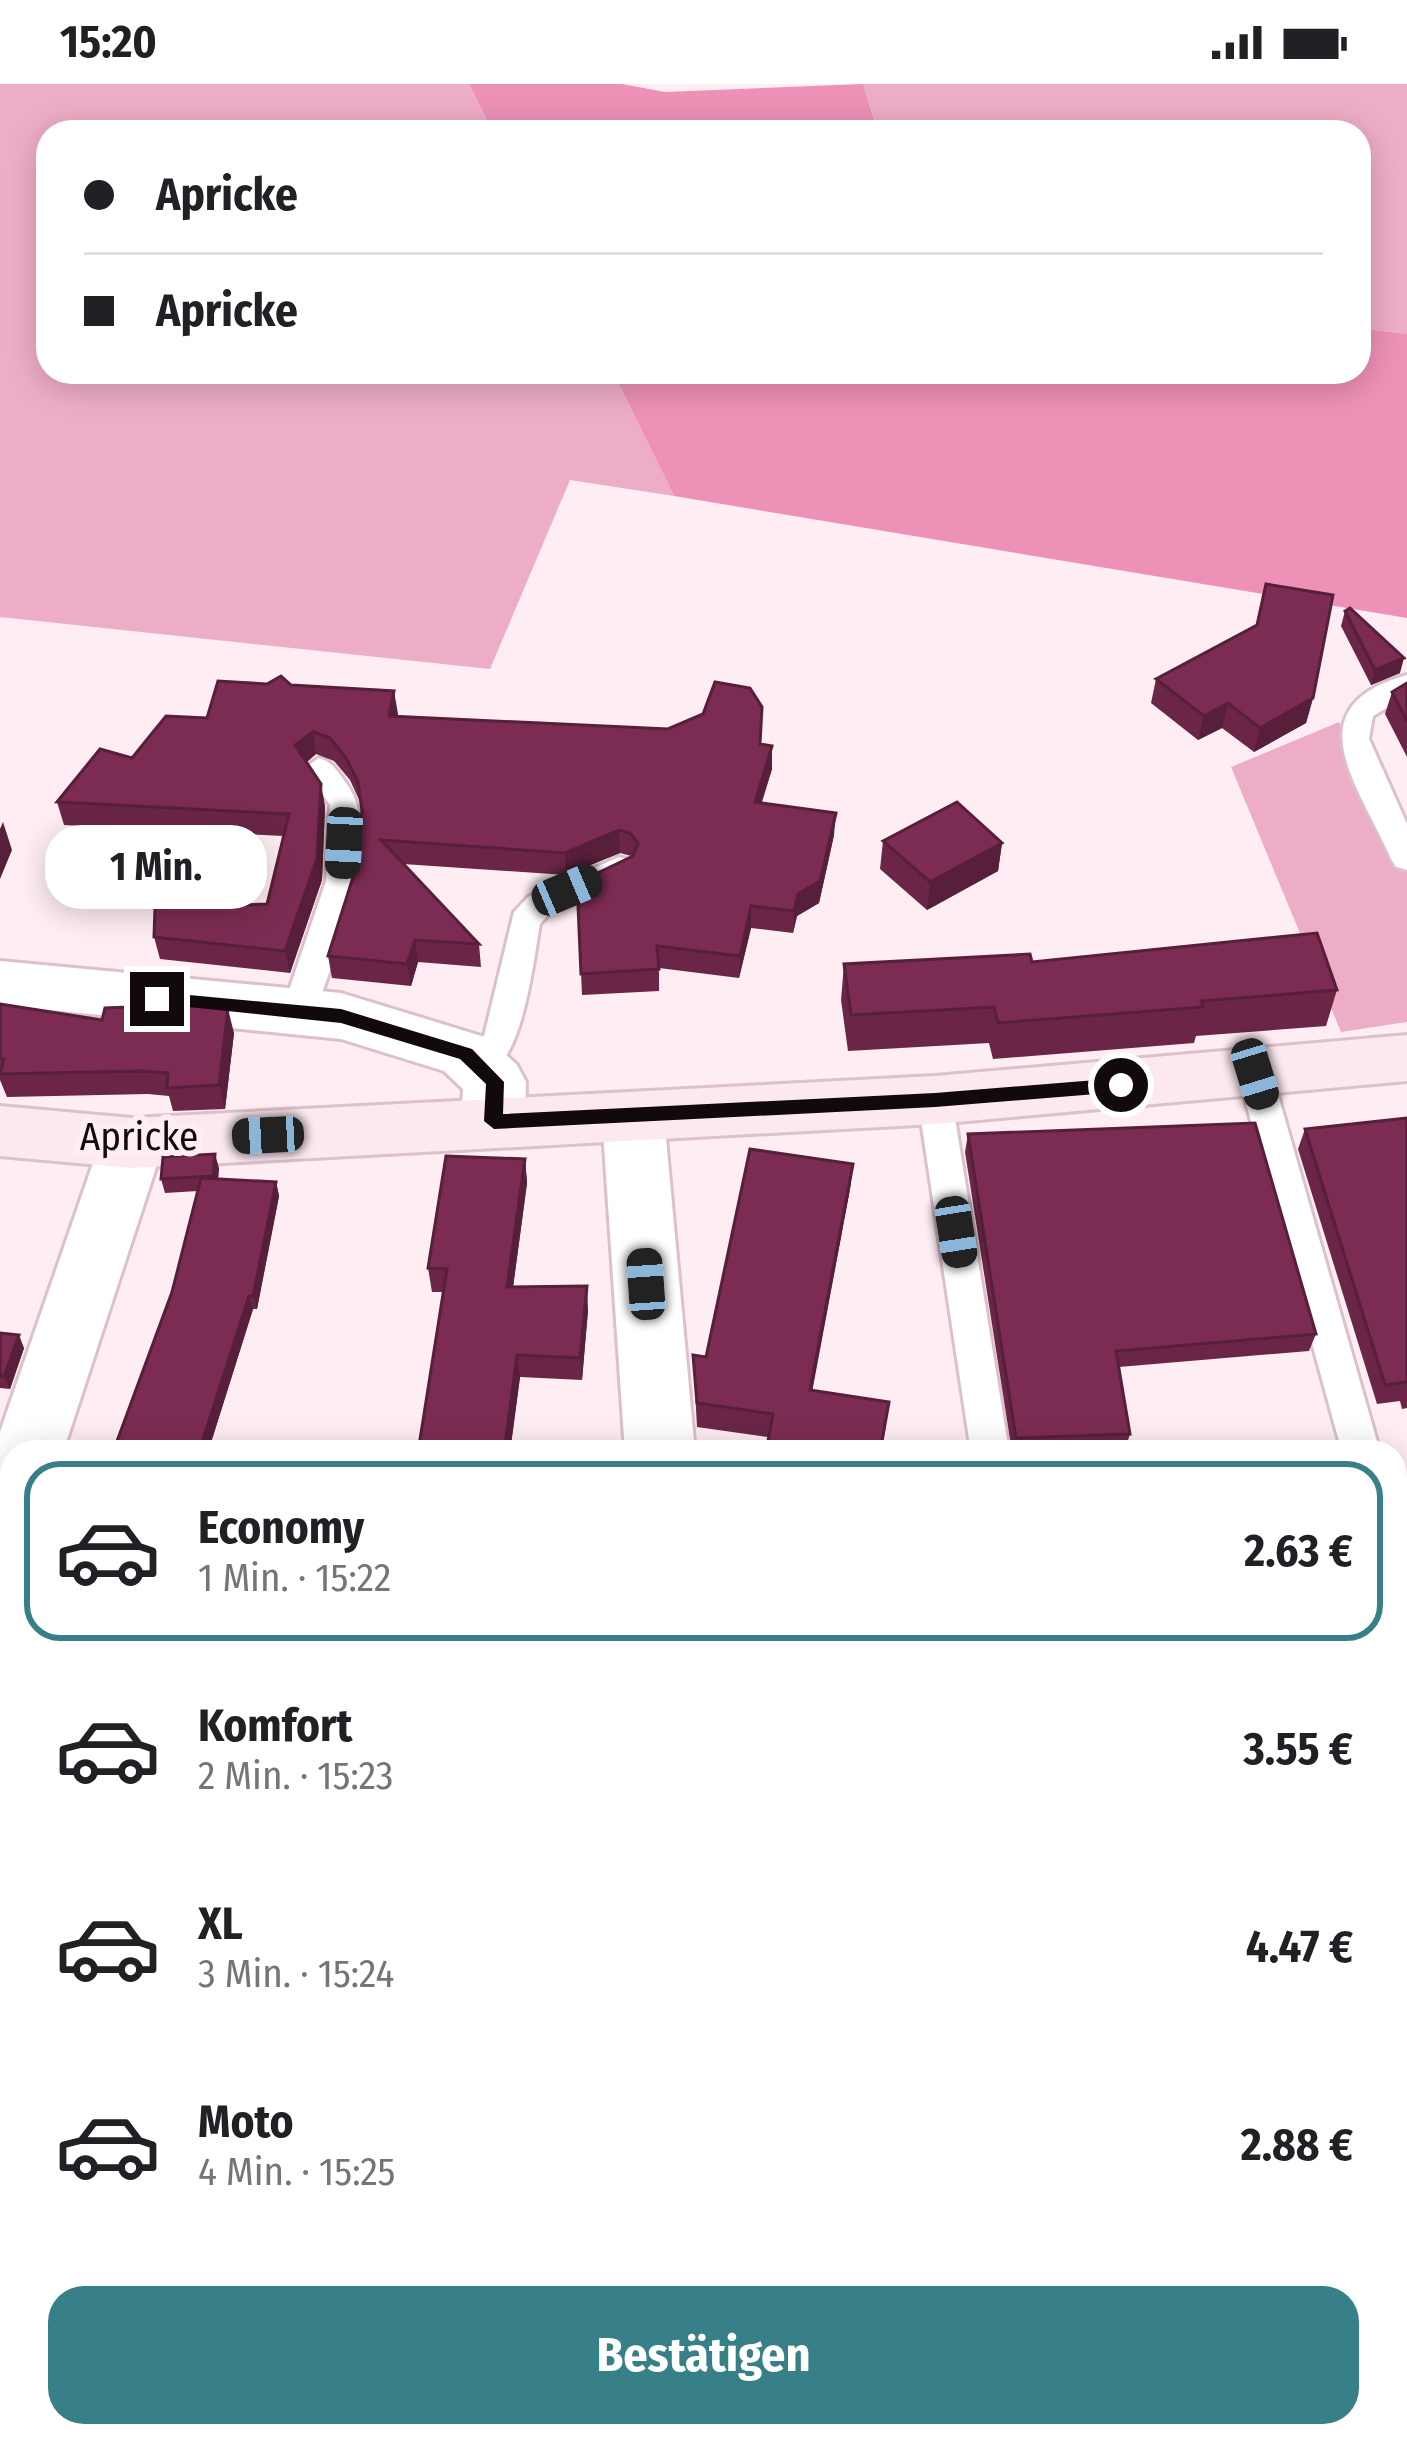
<!DOCTYPE html>
<html lang="de">
<meta charset="utf-8">
<style>
:root{--surface:#fff;--page:#f2f2f2;--text:#202124;--muted:#757577;--line:#e0e0e0;--accent:#388087}
body{margin:0;font-family:"Fira Sans Condensed",sans-serif;background:var(--page);color:var(--text);height:100vh;display:flex;flex-direction:column;font-size:45px;white-space:nowrap}
*{box-sizing:border-box;margin:0}
p{font-size:39px;color:var(--muted)}
.icon{flex:none;width:66px;height:66px;fill:none;stroke:currentColor;stroke-width:2;stroke-linecap:round;stroke-linejoin:round}
.map{position:relative;flex:1;overflow:hidden}
.side{position:absolute;left:0px;top:1356px;width:1407px;height:1008px;display:flex;flex-direction:column;background:var(--surface);border-radius:36px 36px 0 0;box-shadow:0 6px 30px #0003}
.side>*{flex:none}
.hud{position:absolute;left:36px;top:36px;width:1335px;height:264px;border-radius:36px;box-shadow:0 6px 30px #0003;display:grid;align-content:center;height:264px;padding:0 48px;background:var(--surface)}
.end{position:absolute;width:54px;height:54px;margin:-27px;border:15px solid #11090c;background:#fff;box-shadow:0 0 0 6px #fff}
.from{border-radius:50%}
.bubble{position:absolute;height:84px;border-radius:36px;background:var(--surface);box-shadow:0 6px 30px #0003;font-size:39px;font-weight:700;line-height:84px;text-align:center}
.car{position:absolute;width:36px;height:72px;margin:-36px -18px;border-radius:15px;box-shadow:0 0 9px 3px #0007;background:linear-gradient(#222 24%,#8ab4d8 0 40%,#222 0 76%,#8ab4d8 0 86%,#222 0)}
.hud b{display:flex;align-items:center;gap:42px;height:114px;font-size:45px}
.hud b+b{border-top:3px solid var(--line)}
.hud i{width:30px;height:30px;background:var(--text)}
ul{padding:21px 0 0;list-style:none}
li{display:flex;align-items:center;gap:36px;height:180px;margin:0 24px 18px;padding:0 24px;border:6px solid transparent;border-radius:36px}
li div{flex:1}
li b{display:block;font-size:45px}
li em{font-style:normal;font-weight:700}
li.current{border-color:var(--accent)}
li>.icon{width:108px;height:108px;stroke-width:1.5}
.button{display:flex;gap:24px;margin-top:auto;padding:24px 48px}
.button a{flex:1;height:138px;border-radius:36px;background:var(--accent);color:#fff;font-size:48px;font-weight:700;line-height:138px;text-align:center}
.status{display:flex;justify-content:space-between;align-items:center;height:84px;padding:0 60px;background:var(--surface);direction:ltr}
.status svg{height:33px;fill:currentColor}
.map>svg:first-child{display:block}
</style>
<div class="status"><b>15:20</b><svg viewBox="0 0 49 12"><path d="M0 12V9h3v3zM5 12V6h3v6zM10 12V3h3v9zM15 12V0h3v12zM26 1h20v11H26zM47 4h2v5h-2z"/></svg></div>
<div class="map">
<svg width="1407" height="2364" viewBox="0 0 1407 2364">
<rect width="100%" height="100%" fill="#feedf3"/>
<g fill="#eeadc6">
<path d="M0,0H469L493,48H48V288H613L674,412L570,396L490,585L0,533Z"/>
<path d="M863,0H1407V250L1359,244V48H878Z"/>
<path d="M1339,638L1407,789V938L1341,948L1231,683Z"/>
</g>
<g fill="#ed91b7">
<path d="M469,0H622L665,8L863,0L878,48H493Z"/>
<path d="M1359,244L1407,250V534L674,412L613,288H1359Z"/>
<path d="M1135,2352H1270L1295,2364H1128Z"/>
</g>
<g fill="none" stroke-linecap="round" stroke-linejoin="round">
<g stroke="#dcc1cb" stroke-width="6">
<g id="lane">
<path d="M1407,591V612L1373,632L1369,655L1407,740V786L1396,783L1391,775C1359,701 1292,623 1407,591Z"/>
<path d="M319,674C333,678 337,687 346,699C387,755 335,866 316,927L311,936L299,939L287,936L282,927L326,797L330,721L304,684Z"/>
<path d="M619,773L630,776L635,784L630,792L550,829L540,840C533,876 521,1009 467,992L462,983L484,952L514,828L528,813Z"/>
<path d="M1255,977L1267,981L1272,990L1380,1368H1342L1238,990L1243,981Z"/>
<path d="M935,1003L947,1007L952,1016L1009,1368H971L918,1016L923,1007Z"/>
</g>
</g>
<g stroke="#dcc1cb" stroke-width="6">
<g id="street">
<path d="M0,877L341,909L488,954L517,981L526,998L525,1037L515,1054L493,1061L471,1054L461,1037L463,1005L444,987L341,955L0,921Z"/>
<path d="M633,1009L655,1016L664,1033L695,1368H625L602,1033L611,1016Z"/>
<path d="M132,1034L154,1042L164,1059L63,1368H12V1454L0,1458V1348L100,1059L110,1042Z"/>
<path d="M0,1645L12,1650V1722L0,1717Z"/>
<path d="M1395,1974L1407,1979V2063L1395,2058Z"/>
<path d="M286,2352H401L396,2364H281Z"/>
</g>
</g>
<g stroke="#dcc1cb" stroke-width="6">
<path id="secondary" d="M1407,951V997L935,1040L132,1084L0,1072V1022L132,1034L935,992Z"/>
</g>
<use href="#lane" fill="#fff" fill-rule="evenodd"/>
<use href="#street" fill="#fff" fill-rule="evenodd"/>
<use href="#secondary" fill="#fce9f0" fill-rule="evenodd"/>
</g>
<g fill="#6b2647">
<path d="M1345,527L1400,589L1371,601L1341,542Z"/>
<path d="M1257,541L1313,614L1306,639L1254,668L1222,644L1198,656L1151,619L1156,595Z"/>
<path d="M1407,599V673L1385,630L1392,608Z"/>
<path d="M291,601L394,607L397,633L772,662V685L761,719L834,751L819,819L797,832L793,849L751,844L739,894L659,884V907L582,911L577,799L631,772L620,769L566,791L403,780L479,860L481,883L418,878L411,902L332,894L328,872L354,790L362,727L361,720L350,696L334,677L316,670L307,678L325,722L322,796L290,889L160,875L154,853L267,820L283,752L64,741L57,718L132,674L207,634Z"/>
<path d="M883,757L1002,759L998,787L927,826L880,785Z"/>
<path d="M1032,878L1337,906L1326,942L1196,952L1194,959L993,975L989,959L848,967L841,916L844,880Z"/>
<path d="M0,920L102,936L234,949L225,1025L173,1027L169,1012L148,1010L7,1013L0,996Z"/>
<path d="M1407,1034V1324L1402,1325L1400,1317L1377,1320L1298,1065L1305,1045Z"/>
<path d="M968,1050L1316,1250L1309,1267L1119,1283L1130,1350L1125,1366L1012,1368L965,1068Z"/>
<path d="M525,1075L527,1099L513,1203L588,1226L582,1296L520,1293L510,1368H418L443,1208H432L428,1184Z"/>
<path d="M853,1080L850,1105L812,1306L886,1342L881,1368H766L768,1353L697,1343L693,1271L706,1273Z"/>
<path d="M219,1084L218,1095L276,1098L279,1112L257,1225H253L208,1368H113L172,1208L198,1107L165,1109L161,1095Z"/>
<path d="M0,1249L24,1264L10,1305L0,1304Z"/>
<path d="M1407,1491V1592L1395,1593V1492Z"/>
<path d="M12,1532V1618L0,1613V1550Z"/>
<path d="M1395,1714L1397,1758L1405,1792L1395,1807Z"/>
<path d="M1395,2140L1407,2151V2184H1395Z"/>
</g>
<g fill="#571f39">
<path d="M1404,574L1400,589L1371,601L1375,586Z"/>
<path d="M394,607L398,630L392,655L389,632Z"/>
<path d="M1313,614L1306,639L1254,668L1260,644Z"/>
<path d="M1228,619L1222,644L1198,656L1204,632Z"/>
<path d="M313,648L316,670L300,683L295,661Z"/>
<path d="M772,662V685L755,741V718Z"/>
<path d="M321,700L325,722L322,796L290,889L285,867Z"/>
<path d="M836,729L834,751L819,819L797,832L793,849L794,827L798,810Z"/>
<path d="M3,738L12,766L0,795V745Z"/>
<path d="M619,746L620,769L566,791L565,769Z"/>
<path d="M1002,759L998,787L927,826L930,798Z"/>
<path d="M751,822V844L739,894L740,872Z"/>
<path d="M415,856L418,878L411,902L407,880Z"/>
<path d="M228,925L234,949L225,1025L219,1001Z"/>
<path d="M215,1070L219,1084L217,1106L213,1092Z"/>
<path d="M525,1075L527,1099L510,1226L507,1203Z"/>
<path d="M853,1080L850,1105L808,1330L810,1306Z"/>
<path d="M276,1098L279,1112L257,1225L253,1212Z"/>
<path d="M587,1202L588,1226L582,1296L580,1274Z"/>
<path d="M249,1212L253,1225L208,1368H199Z"/>
<path d="M19,1251L24,1264L10,1305L4,1292Z"/>
<path d="M517,1271L520,1293L510,1368H504Z"/>
<path d="M188,2352H197L190,2364L185,2358Z"/>
</g>
<g fill="#7c2c52" stroke="#571f39" stroke-width="3">
<path d="M1266,500L1333,511L1313,614L1260,644L1228,619L1204,632L1156,595L1257,541Z"/>
<path d="M1350,524L1404,574L1375,586L1345,527Z"/>
<path d="M281,592L291,601L394,607L389,632L668,645L703,630L715,598L750,604L762,623L760,660L772,662L755,718L836,729L820,797L798,810L794,827L751,822L740,872L657,862L659,885L581,890L577,799L633,772L638,759L630,749L619,746L565,769L381,756L479,860L415,856L407,880L328,872L354,790L362,727L358,698L346,674L330,654L313,648L295,661L321,700L317,774L285,867L154,853L155,824L267,820L289,730L57,718L100,665L132,674L166,632L207,634L218,597L267,600Z"/>
<path d="M1407,599V637L1392,608Z"/>
<path d="M957,718L1002,759L930,798L883,757Z"/>
<path d="M1317,849L1337,906L1201,917L1203,923L998,939L994,923L851,931L844,880L1030,870L1032,878Z"/>
<path d="M0,920L102,936L105,924L182,921L228,925L219,1001L167,1004L168,989L141,987L0,990L4,975L0,974Z"/>
<path d="M1407,1034V1298L1385,1301L1305,1045Z"/>
<path d="M1255,1039L1316,1250L1116,1267L1130,1350L1016,1354L968,1050Z"/>
<path d="M750,1065L853,1080L810,1306L889,1318L880,1368H766L773,1330L697,1319L693,1271L706,1273Z"/>
<path d="M215,1070L213,1092L161,1095L163,1073Z"/>
<path d="M446,1072L525,1075L507,1203L587,1202L580,1274L517,1271L504,1368H418L447,1185L428,1184Z"/>
<path d="M201,1094L276,1098L253,1212H249L199,1368H113L172,1208Z"/>
<path d="M0,1249L19,1251L4,1292H0Z"/>
<path d="M1407,1491V1576H1395V1492Z"/>
<path d="M12,1532V1609L0,1604V1550Z"/>
<path d="M1395,1714L1403,1719L1407,1737V1742L1397,1756L1405,1792H1395Z"/>
<path d="M1395,2140L1407,2151V2170L1395,2169Z"/>
<path d="M483,2352H632L634,2360L624,2364H454Z"/>
<path d="M794,2352H961L966,2364H798Z"/>
</g>
<path fill="#11090c" d="M157,908L341,925L472,965L504,998L503,1030L935,1009L1121,994L1131,1001L1121,1008L935,1023L494,1045L484,1037L486,1000L460,975L341,939L151,919V910Z"/>
<g text-anchor="middle" dominant-baseline="central" stroke-width="12" stroke-linejoin="round" paint-order="stroke">
<g font-size="39" fill="#11090c" stroke="#feedf3">
<text x="139" y="1053">Apricke</text>
</g>
</g>
</svg>
<i class="end from" style="left:1121px;top:1001px"></i>
<i class="end" style="left:157px;top:915px"></i>
<div class="bubble" style="left:45px;top:741px;width:222px">1 Min.</div>
<i class="car" style="left:344px;top:759px;rotate:183deg"></i>
<i class="car" style="left:567px;top:806px;rotate:67deg"></i>
<i class="car" style="left:1255px;top:990px;rotate:163deg"></i>
<i class="car" style="left:268px;top:1051px;rotate:267deg"></i>
<i class="car" style="left:956px;top:1148px;rotate:171deg"></i>
<i class="car" style="left:646px;top:1200px;rotate:356deg"></i>
<div class="hud">
<b><i class="from"></i>Apricke</b>
<b><i></i>Apricke</b>
</div>
<section class="side">
<ul>
<li class="current"><svg class="icon" aria-label="car" viewBox="0 0 24 24"><path d="M5 17H2v-5l4-1 3-4h7l3 4 3 1v5h-3M9 17h6M6 11h13"/><circle cx="7" cy="17" r="2"/><circle cx="17" cy="17" r="2"/></svg><div><b>Economy</b><p>1 Min. · 15:22</p></div><em>2.63 €</em></li>
<li><svg class="icon" aria-label="car" viewBox="0 0 24 24"><path d="M5 17H2v-5l4-1 3-4h7l3 4 3 1v5h-3M9 17h6M6 11h13"/><circle cx="7" cy="17" r="2"/><circle cx="17" cy="17" r="2"/></svg><div><b>Komfort</b><p>2 Min. · 15:23</p></div><em>3.55 €</em></li>
<li><svg class="icon" aria-label="car" viewBox="0 0 24 24"><path d="M5 17H2v-5l4-1 3-4h7l3 4 3 1v5h-3M9 17h6M6 11h13"/><circle cx="7" cy="17" r="2"/><circle cx="17" cy="17" r="2"/></svg><div><b>XL</b><p>3 Min. · 15:24</p></div><em>4.47 €</em></li>
<li><svg class="icon" aria-label="car" viewBox="0 0 24 24"><path d="M5 17H2v-5l4-1 3-4h7l3 4 3 1v5h-3M9 17h6M6 11h13"/><circle cx="7" cy="17" r="2"/><circle cx="17" cy="17" r="2"/></svg><div><b>Moto</b><p>4 Min. · 15:25</p></div><em>2.88 €</em></li>
</ul>
<div class="button"><a>Bestätigen</a></div>
</section>
</div>
